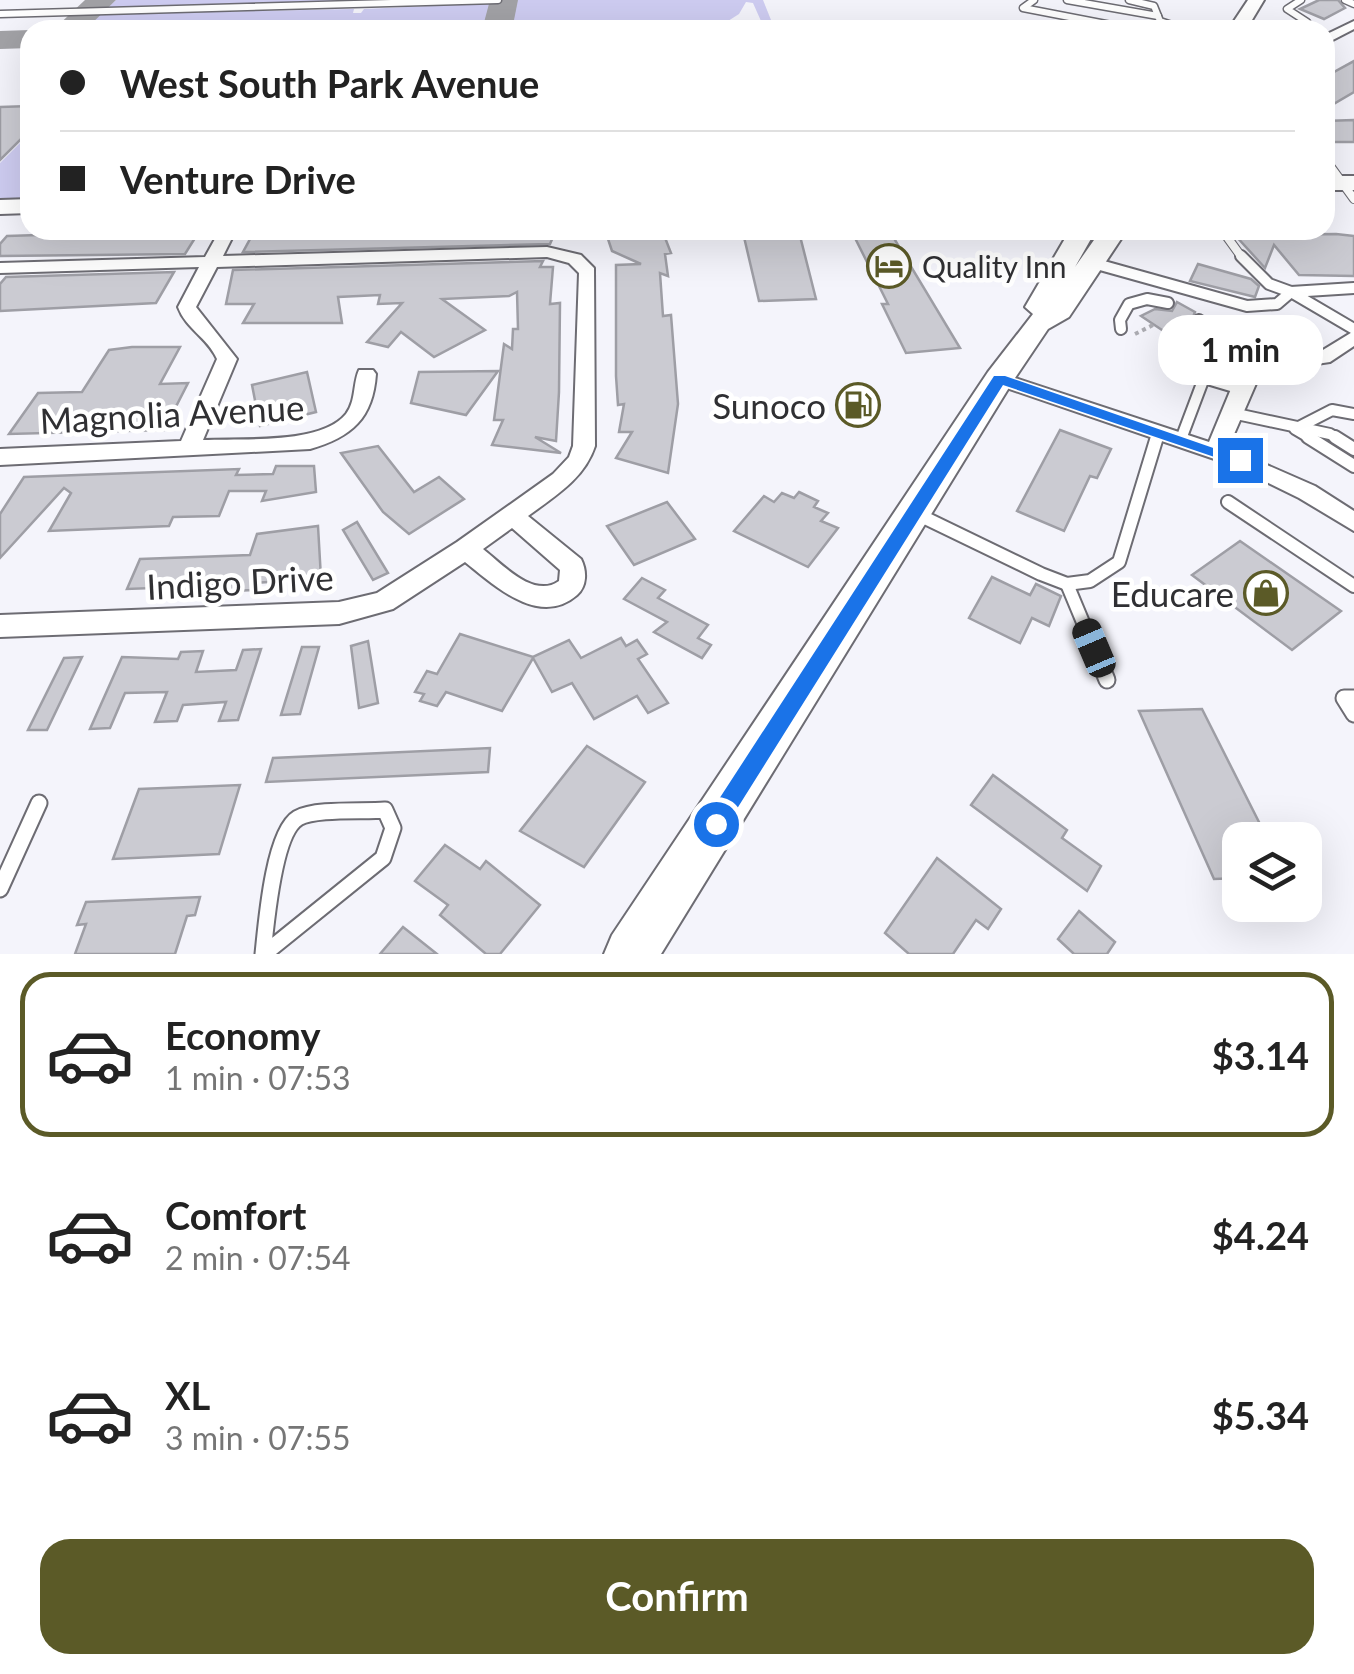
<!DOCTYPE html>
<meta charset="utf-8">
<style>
:root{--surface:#fff;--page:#f6f6f6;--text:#222;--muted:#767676;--line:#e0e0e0;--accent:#5b5a27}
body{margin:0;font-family:Lato,sans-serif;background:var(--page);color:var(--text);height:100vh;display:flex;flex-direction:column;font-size:38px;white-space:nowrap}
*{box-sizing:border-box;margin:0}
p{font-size:32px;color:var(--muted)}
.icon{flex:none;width:55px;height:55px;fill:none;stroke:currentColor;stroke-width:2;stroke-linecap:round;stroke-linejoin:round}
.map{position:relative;height:954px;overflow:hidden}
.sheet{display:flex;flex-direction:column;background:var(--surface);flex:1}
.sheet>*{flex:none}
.guide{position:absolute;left:20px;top:20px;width:1315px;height:220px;border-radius:30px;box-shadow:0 10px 40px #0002;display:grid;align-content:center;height:220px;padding:0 40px;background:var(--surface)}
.tools{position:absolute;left:1222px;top:822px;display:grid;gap:20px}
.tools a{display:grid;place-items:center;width:100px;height:100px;border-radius:20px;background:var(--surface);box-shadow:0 10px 40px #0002;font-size:50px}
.end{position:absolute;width:45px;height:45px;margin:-22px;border:12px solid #1a73e8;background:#fff;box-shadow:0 0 0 5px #fff}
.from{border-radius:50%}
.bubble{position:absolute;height:70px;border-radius:30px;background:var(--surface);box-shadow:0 10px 40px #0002;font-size:32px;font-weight:700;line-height:70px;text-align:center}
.car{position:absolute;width:30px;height:60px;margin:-30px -15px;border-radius:12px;box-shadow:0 0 8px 2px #0007;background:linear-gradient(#222 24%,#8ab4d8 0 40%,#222 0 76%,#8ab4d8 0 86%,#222 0)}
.guide b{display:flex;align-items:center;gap:35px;height:95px;font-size:38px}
.guide b+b{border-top:2px solid var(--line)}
.guide i{width:25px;height:25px;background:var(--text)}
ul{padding:18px 0 0;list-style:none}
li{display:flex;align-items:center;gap:30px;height:165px;margin:0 20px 15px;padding:0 20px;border:5px solid transparent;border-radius:30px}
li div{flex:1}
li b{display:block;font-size:38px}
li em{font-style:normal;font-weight:700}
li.on{border-color:var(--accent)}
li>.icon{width:90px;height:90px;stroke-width:1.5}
.button{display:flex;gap:20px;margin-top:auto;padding:20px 40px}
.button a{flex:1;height:115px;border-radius:30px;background:var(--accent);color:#fff;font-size:40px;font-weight:700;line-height:115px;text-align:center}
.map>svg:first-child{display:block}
</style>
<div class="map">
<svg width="1354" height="954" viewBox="0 0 1354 954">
<rect width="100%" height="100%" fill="#f4f4fb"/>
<g fill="#ceccf1">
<path d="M116,0H490L105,10Z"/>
<path d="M513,0H763L775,30H765L753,3L746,2L739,14L714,30H505Z"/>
<path d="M494,3L489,30H82L99,14L354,9L353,13H361L364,9Z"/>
<path d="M24,139H30V198L0,199V163Z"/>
</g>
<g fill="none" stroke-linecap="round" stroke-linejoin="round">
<g fill="#a2a2a6" fill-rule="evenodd">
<path d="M85,0H116L85,30H53Z"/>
<path d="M490,0H518L512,30H482Z"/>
<path d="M30,30V48L0,49V31Z"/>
</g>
</g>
<g fill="#cbcbd2" stroke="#9e9ea5" stroke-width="2.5">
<path d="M1319,0H1338L1345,8L1324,19L1300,9Z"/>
<path d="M1354,61V92L1325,109V77Z"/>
<path d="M30,106V139H21L0,160V107Z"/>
<path d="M1354,120V142H1325V121Z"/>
<path d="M200,230L185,254L0,256V244L7,236Z"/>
<path d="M255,230H556L550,244L243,252Z"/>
<path d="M605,230H662L671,253L665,254L668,276L660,273L663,316L671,315L678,404L668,473L616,458L632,432H619L624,404L618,405L616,376V265L641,264L612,251Z"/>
<path d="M851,230H889L960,348L906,353L882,304H888Z"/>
<path d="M1336,234L1354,236V276L1299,275L1274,245L1265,268L1235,235Z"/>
<path d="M800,236L816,299L759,301L744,237Z"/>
<path d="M543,261L540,267H553L550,304L560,303L559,392L556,441L535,437L561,453L492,445L503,420H494L504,344L512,349L513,329H518L517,292L509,296L442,299L485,330L434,357L401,332L388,347L367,342L402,303L378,304L380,295L338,297L342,323H243L254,304H226L233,270Z"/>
<path d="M1198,264L1251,279L1259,286L1255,297L1190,281Z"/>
<path d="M174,272L156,303L0,311V284L6,277Z"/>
<path d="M1177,302L1195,312L1191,322L1202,334L1183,344L1141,316L1155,309L1172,311Z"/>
<path d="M132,347H180L160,384L188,383L164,430L9,434L38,393L82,392L109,350Z"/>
<path d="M498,371L466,415L411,403L419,372Z"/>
<path d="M307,372L316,412L260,426L252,385Z"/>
<path d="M1060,430L1111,449L1097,478L1090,476L1064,531L1017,511Z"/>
<path d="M378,446L414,492L439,477L464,499L409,534L383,512L341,453Z"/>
<path d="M276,466H314L316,492L262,501L266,491H229L219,516L173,517L169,526L49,531L71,493L64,488L0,558V514L24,477L239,469L236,475L273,474Z"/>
<path d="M799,492L818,501L814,507L828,513L821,521L838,528L808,567L734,531L764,496L774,502L782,493L794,498Z"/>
<path d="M667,502L695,539L634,565L607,526Z"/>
<path d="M357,522L388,573L373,580L343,530Z"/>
<path d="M318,526L321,578L255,583L253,590L209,592L179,593L181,587L127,589L140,559L250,555L257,534Z"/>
<path d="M1240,541L1341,611L1292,650L1192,575Z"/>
<path d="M992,577L1030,595L1036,584L1061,596L1049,626L1032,618L1020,643L969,618Z"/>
<path d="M642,578L665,590L658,598L708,625L698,638L711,645L702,658L654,632L667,622L624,599Z"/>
<path d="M460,634L533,657L569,640L581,658L621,638L626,646L637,640L647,654L638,659L668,703L648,713L637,696L594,719L572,683L552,692L533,658L502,711L446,692L437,706L420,701L424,694L415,692L427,671L437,674Z"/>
<path d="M368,641L378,703L359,708L351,646Z"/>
<path d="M302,647H319L300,714L281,715Z"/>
<path d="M261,649L238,720L219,721L226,702L183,705L177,721L155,722L167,692L125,693L110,728L90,729L122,657L178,659L181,652L203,651L196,672L236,670L243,650Z"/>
<path d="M82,657L47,730H28L64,658Z"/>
<path d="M1202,709L1268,840H1240V878L1214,879L1139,711Z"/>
<path d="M587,746L645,782L584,867L520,831Z"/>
<path d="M490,748L488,772L266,782L273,758Z"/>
<path d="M993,775L1067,830L1062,838L1101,866L1087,891L971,805Z"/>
<path d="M240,785L219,854L113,859L139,789Z"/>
<path d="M445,845L480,869L486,861L540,905L500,954H486L440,915L448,905L415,881Z"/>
<path d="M937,858L1001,909L988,929L976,920L953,954H909L885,933Z"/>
<path d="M200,897L195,915L187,916L175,954H75L86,924L77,925L86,902Z"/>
<path d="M1079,911L1115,942L1107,954H1074L1058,939Z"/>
<path d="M403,927L437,954H380Z"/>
</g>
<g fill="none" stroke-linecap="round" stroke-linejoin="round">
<g stroke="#6d6c73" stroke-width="9">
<g id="lane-far4">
<path d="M1034,0L1023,8L1137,30"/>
<path d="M1067,0L1158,16"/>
<path d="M1129,0L1154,6L1160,21L1187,30"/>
<path d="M1301,0L1287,9L1307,22L1303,30"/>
<path d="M1345,0L1354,4"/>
<path d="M0,14L498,0"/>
</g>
</g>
<g stroke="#6d6c73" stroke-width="10">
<g id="lane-far3">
<path d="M1325,159L1354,199"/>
<path d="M1222,230L1243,259"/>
</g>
</g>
<g stroke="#6d6c73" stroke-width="14">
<g id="lane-far2">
<path d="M1241,256L1269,284L1291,292"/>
<path d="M1093,263L1247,306L1277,304L1291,292"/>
<path d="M1354,288L1291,292L1354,329"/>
<path d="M1199,320L1219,337L1215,360L1204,378"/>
<path d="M1121,329L1120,320L1129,304L1147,299L1168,303"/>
<path d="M1232,413L1330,434L1339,439"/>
<path d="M1156,439L1158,433"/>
<path d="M1181,439L1204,378L1241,389"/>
<path d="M1312,439L1295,429L1332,410L1354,414"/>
</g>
</g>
<g stroke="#6d6c73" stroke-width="16">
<g id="lane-far1">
<path d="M1308,437L1354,466"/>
<path d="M1335,437L1354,449"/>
<path d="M1228,502L1354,586"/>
<path d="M915,513L1041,574L1067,584L1090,581L1119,562L1157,437"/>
<path d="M1067,584L1102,668"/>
</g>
</g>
<g stroke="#6d6c73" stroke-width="19">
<g id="lane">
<path d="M1101,665L1107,680"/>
<path d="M1354,698H1344L1354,714"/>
<path d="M0,889L39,803"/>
<path d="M263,954C266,926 273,833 298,818C316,808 364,812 385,810L393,828L383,858L264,954"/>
</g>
</g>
<g stroke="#6d6c73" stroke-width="4">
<g id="street">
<path d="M1354,21V29L1325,44V35Z"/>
<path d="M220,230H236L223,256L547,247L581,255L594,268L595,446C584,479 555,496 528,516L581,559C587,571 587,586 577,595C539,628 494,585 465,562L393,609L339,624L0,637V615L339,602L377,593L457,542L553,474L569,457L573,446L579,273L569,263L547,257L217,267L196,307L237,359L203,440C241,438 321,445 346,414C356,401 353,383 359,370H373L376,374C373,418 352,437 310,449L0,465V449L181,441L217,359C208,338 186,329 178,307L199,267L0,273V263L205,257ZM512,528L560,570L559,581C534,599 503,565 483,549Z"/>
<path d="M1354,331V346L1330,362L1276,370L1258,379L1228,448L1315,486L1354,511V531L1299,498L1232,465L992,383L989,379L999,373L1006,375L1209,442L1231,389L1244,371L1271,358L1318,353Z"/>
</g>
</g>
<g stroke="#6d6c73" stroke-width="4">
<g id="secondary">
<rect x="1325" y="176" width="29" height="14"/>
<path d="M30,199V213L0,214V200Z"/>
</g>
</g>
<g stroke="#6d6c73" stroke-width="4">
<g id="primary">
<path d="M1248,0H1264L1246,30H1228Z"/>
<path d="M1070,230H1096L1075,267L1101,230H1127L1069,317L1048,329L1013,381L661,954H604L612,935L988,372L1033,314L1025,307Z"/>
</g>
</g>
<path stroke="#acacb2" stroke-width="4" stroke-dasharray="4 4" stroke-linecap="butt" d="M1135,334L1153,325"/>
<use href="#lane-far4" stroke="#fff" stroke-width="6"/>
<use href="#lane-far3" stroke="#fff" stroke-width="8"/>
<use href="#lane-far2" stroke="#fff" stroke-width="10"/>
<use href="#lane-far1" stroke="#fff" stroke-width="12"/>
<use href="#lane" stroke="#fff" stroke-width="15"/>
<use href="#street" fill="#fff" fill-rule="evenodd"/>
<use href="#secondary" fill="#fff" fill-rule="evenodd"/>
<use href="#primary" fill="#fff" fill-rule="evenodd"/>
</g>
<path fill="#1a73e8" d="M994,376H1005L1248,460L1246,464H1235L1003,385L723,831L716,834L708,831L704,824L708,816Z"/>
<defs>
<g id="hotel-ring" transform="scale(2.25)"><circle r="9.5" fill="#fff" stroke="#5b5a27" stroke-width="1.5"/><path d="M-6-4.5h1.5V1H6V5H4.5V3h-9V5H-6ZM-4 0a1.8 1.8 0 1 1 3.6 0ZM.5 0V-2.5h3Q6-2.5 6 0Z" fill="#5b5a27"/></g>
<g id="fuel-ring" transform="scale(2.25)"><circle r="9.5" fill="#fff" stroke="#5b5a27" stroke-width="1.5"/><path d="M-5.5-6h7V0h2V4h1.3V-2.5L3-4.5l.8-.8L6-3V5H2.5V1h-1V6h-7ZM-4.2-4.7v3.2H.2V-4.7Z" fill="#5b5a27"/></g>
<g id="shop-ring" transform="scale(2.25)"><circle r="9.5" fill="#fff" stroke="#5b5a27" stroke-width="1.5"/><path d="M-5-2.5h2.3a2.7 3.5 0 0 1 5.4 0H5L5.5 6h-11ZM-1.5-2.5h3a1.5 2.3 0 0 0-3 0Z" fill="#5b5a27"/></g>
</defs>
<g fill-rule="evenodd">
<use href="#hotel-ring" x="889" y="266"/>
<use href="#fuel-ring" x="858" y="405"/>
<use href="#shop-ring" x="1266" y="593"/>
</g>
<g text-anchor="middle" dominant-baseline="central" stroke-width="9" stroke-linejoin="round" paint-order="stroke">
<g font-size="30" fill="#303033" stroke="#fff" text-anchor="start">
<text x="922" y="266">Quality Inn</text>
</g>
<g font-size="35" fill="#303033" stroke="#fff" text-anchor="end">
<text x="826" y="405">Sunoco</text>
<text x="1234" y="593">Educare</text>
</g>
<g font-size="35" fill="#303033" stroke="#fff">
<text transform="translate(172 413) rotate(-3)">Magnolia Avenue</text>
<text transform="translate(240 581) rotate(-3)">Indigo Drive</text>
</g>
</g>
</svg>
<div class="tools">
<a><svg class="icon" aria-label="layers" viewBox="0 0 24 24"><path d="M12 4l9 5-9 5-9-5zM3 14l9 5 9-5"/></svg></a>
</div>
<i class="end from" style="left:716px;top:824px"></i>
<i class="end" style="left:1240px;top:460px"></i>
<div class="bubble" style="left:1158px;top:315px;width:165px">1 min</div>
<i class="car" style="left:1094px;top:648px;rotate:337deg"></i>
<div class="guide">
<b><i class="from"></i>West South Park Avenue</b>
<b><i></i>Venture Drive</b>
</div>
</div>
<section class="sheet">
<ul>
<li class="on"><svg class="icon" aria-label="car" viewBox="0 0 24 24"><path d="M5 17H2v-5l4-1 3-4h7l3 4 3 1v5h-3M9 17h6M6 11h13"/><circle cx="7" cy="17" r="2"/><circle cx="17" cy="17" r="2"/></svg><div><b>Economy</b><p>1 min · 07:53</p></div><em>$3.14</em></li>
<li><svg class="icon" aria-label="car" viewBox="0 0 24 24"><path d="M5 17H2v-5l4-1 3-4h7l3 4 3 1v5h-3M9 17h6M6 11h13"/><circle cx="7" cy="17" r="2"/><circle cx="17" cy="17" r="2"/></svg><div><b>Comfort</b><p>2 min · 07:54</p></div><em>$4.24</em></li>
<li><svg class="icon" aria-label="car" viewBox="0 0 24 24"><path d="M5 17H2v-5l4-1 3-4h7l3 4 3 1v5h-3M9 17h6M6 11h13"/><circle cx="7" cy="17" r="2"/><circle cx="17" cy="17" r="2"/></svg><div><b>XL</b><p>3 min · 07:55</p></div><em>$5.34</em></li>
</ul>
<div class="button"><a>Confirm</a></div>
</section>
